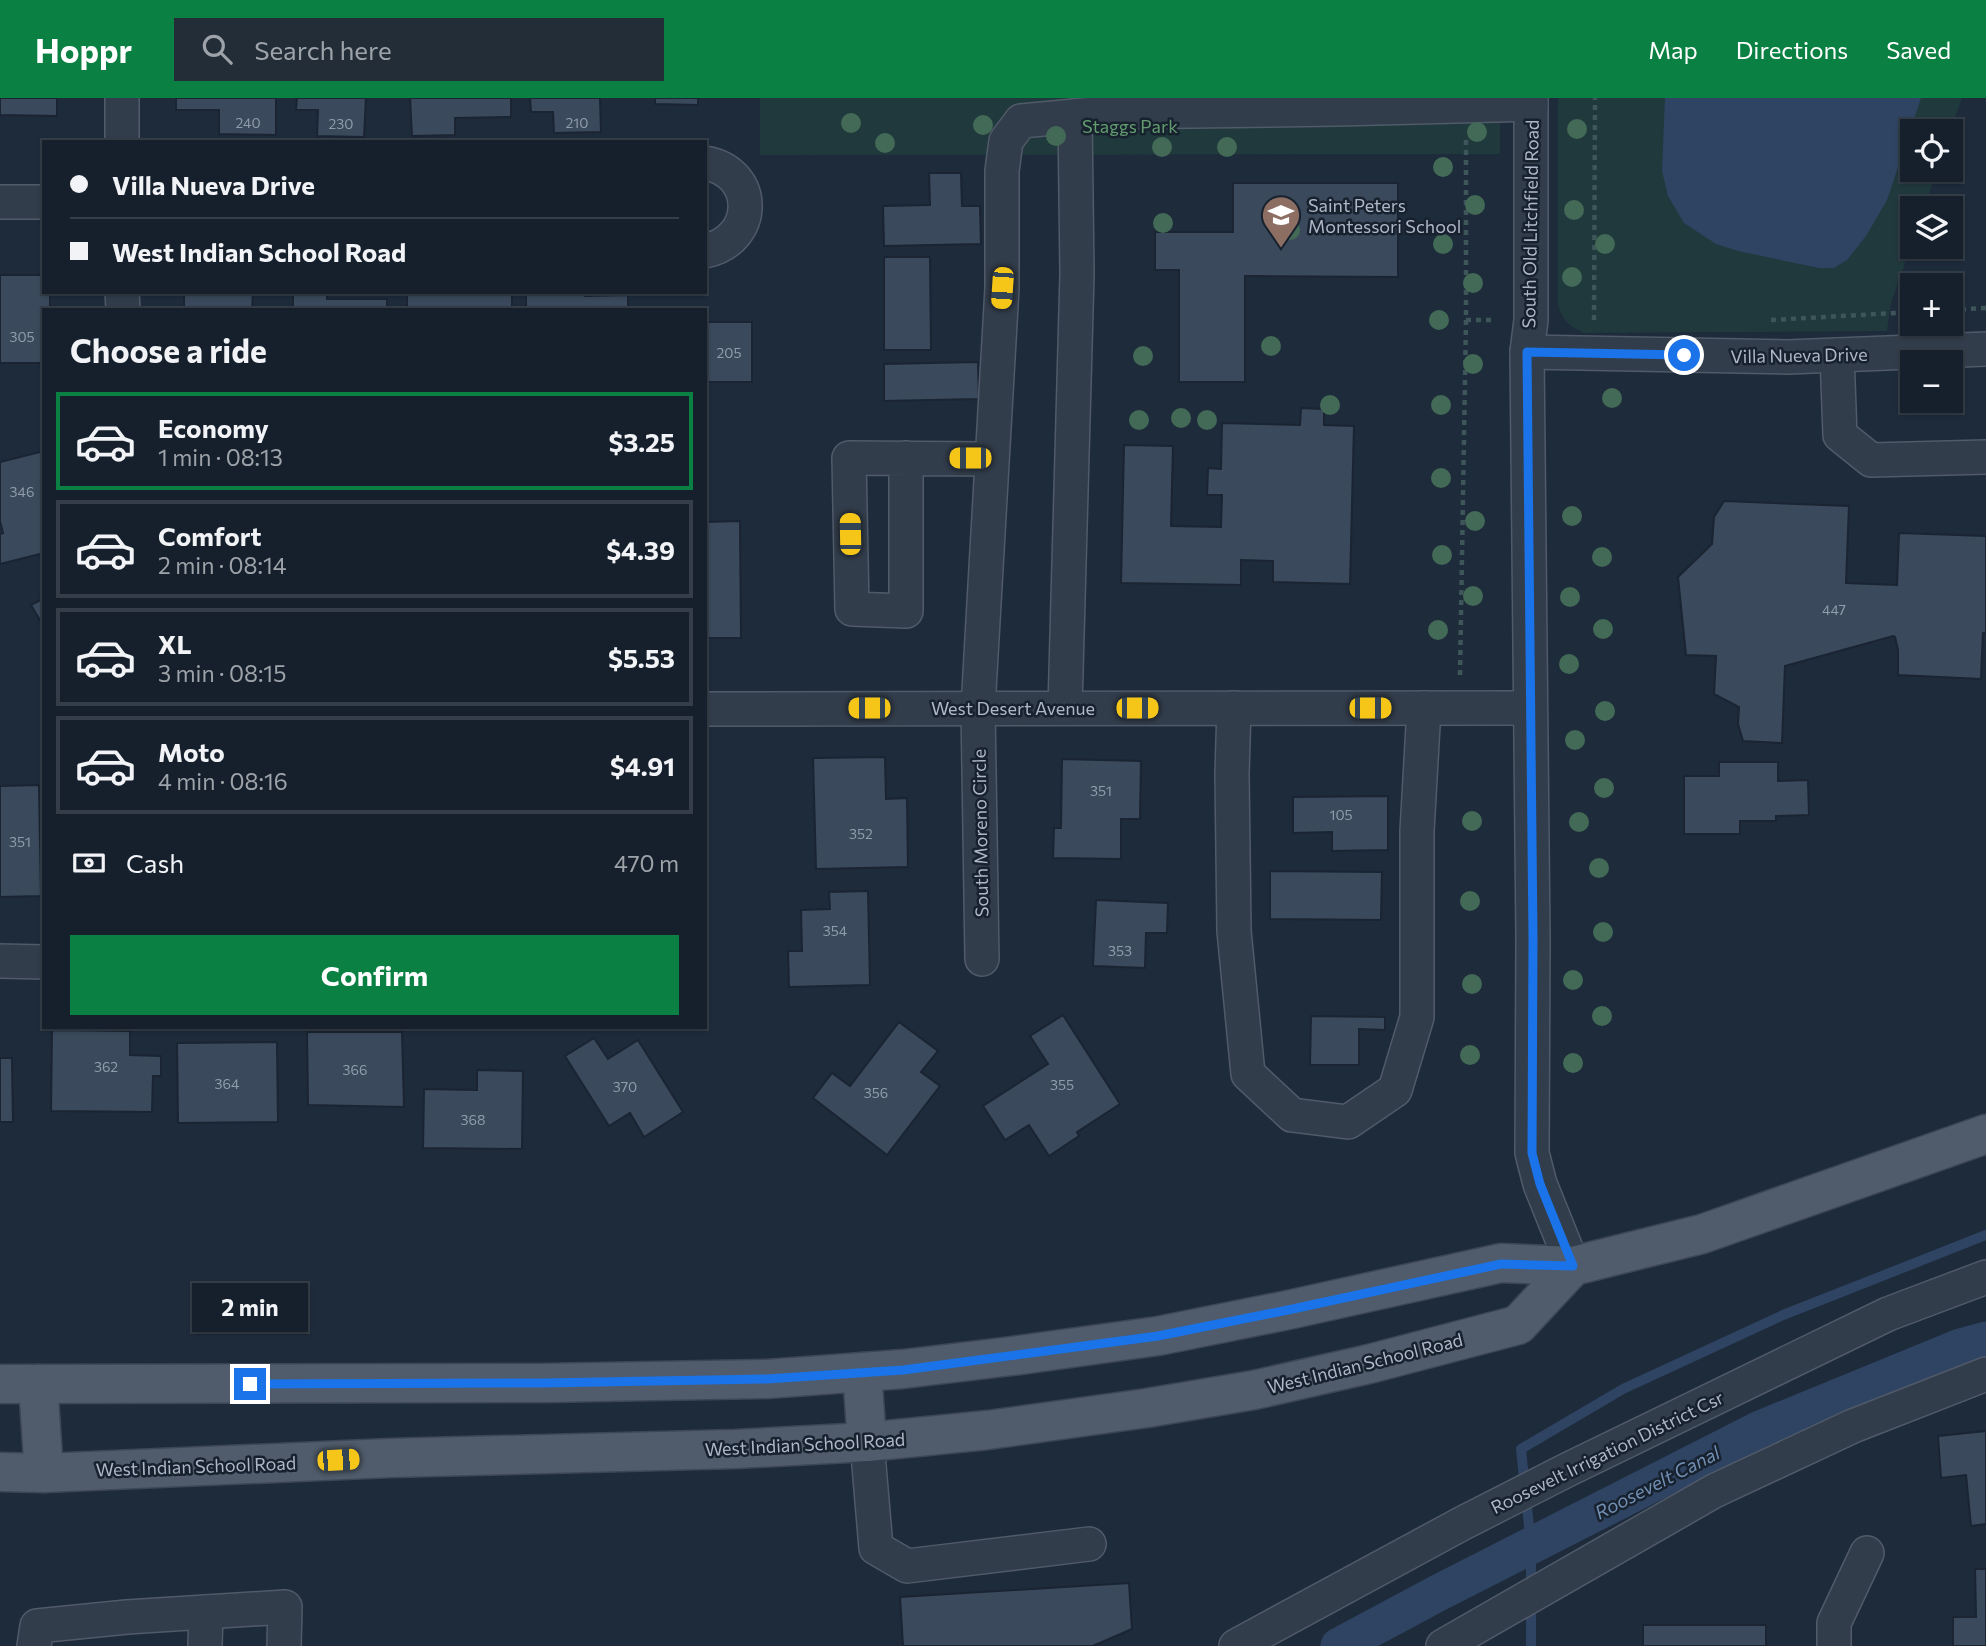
<!DOCTYPE html>
<meta charset="utf-8">
<style>
:root{--surface:#16202c;--page:#232d38;--text:#f1f3f6;--muted:#9ea3a9;--line:#353e48;--accent:#0b8043}
body{margin:0;font-family:Commissioner,sans-serif;background:var(--page);color:var(--text);height:100vh;display:flex;flex-direction:column;font-size:26px;white-space:nowrap}
*{box-sizing:border-box;margin:0}
p{font-size:23px;color:var(--muted)}
.icon{flex:none;width:38px;height:38px;fill:none;stroke:currentColor;stroke-width:2;stroke-linecap:round;stroke-linejoin:round}
.map{position:relative;flex:1;overflow:hidden}
.side{position:absolute;left:42px;top:210px;width:665px;height:721px;display:flex;flex-direction:column;background:var(--surface);border-radius:0px;box-shadow:0 2px 5px #0004,0 0 0 2px var(--line)}
.side>*{flex:none}
.top-card{position:absolute;left:42px;top:42px;width:665px;height:154px;border-radius:0px;box-shadow:0 2px 5px #0004,0 0 0 2px var(--line);display:grid;align-content:center;height:154px;padding:0 28px;background:var(--surface)}
.buttons{position:absolute;left:1900px;top:21px;display:grid;gap:14px}
.buttons a{display:grid;place-items:center;width:63px;height:63px;border-radius:0px;background:var(--surface);box-shadow:0 2px 5px #0004,0 0 0 2px var(--line);font-size:35px}
.end{position:absolute;width:32px;height:32px;margin:-16px;border:9px solid #1a73e8;background:#fff;box-shadow:0 0 0 4px #fff}
.from{border-radius:50%}
.bubble{position:absolute;height:49px;border-radius:0px;background:var(--surface);box-shadow:0 2px 5px #0004,0 0 0 2px var(--line);font-size:23px;font-weight:700;line-height:49px;text-align:center}
.car{position:absolute;width:21px;height:42px;margin:-21px -10px;border-radius:9px;box-shadow:0 0 5px 2px #0007;background:linear-gradient(#f5c518 24%,#345 0 40%,#f5c518 0 76%,#345 0 86%,#f5c518 0)}
.top-card b{display:flex;align-items:center;gap:24px;height:66px;font-size:26px}
.top-card b+b{border-top:2px solid var(--line)}
.top-card i{width:18px;height:18px;background:var(--text)}
ul{padding:0;list-style:none}
li{display:flex;align-items:center;gap:21px;height:98px;margin:0 14px 10px;padding:0 14px;border:4px solid var(--line);border-radius:0px}
li div{flex:1}
li b{display:block;font-size:26px}
li em{font-style:normal;font-weight:700}
li.current{border-color:var(--accent)}
li>.icon{width:63px;height:63px;stroke-width:1.5}
h2{padding:0 28px;font-size:32px;line-height:84px}
.pay{display:flex;align-items:center;gap:18px;height:77px;padding:0 28px;font-size:26px}
.pay p{margin-inline-start:auto}
.primary-button{display:flex;gap:14px;margin-top:auto;padding:14px 28px}
.primary-button a{flex:1;height:80px;border-radius:0px;background:var(--accent);color:#fff;font-size:28px;font-weight:700;line-height:80px;text-align:center}
header{display:flex;align-items:center;gap:42px;box-sizing:border-box;height:98px;padding:0 35px;background:var(--accent);color:#fff}
header strong{font-size:33px}
nav{display:flex;gap:38px;margin-inline-start:auto;font-size:24px}
.search{width:490px;height:63px;background:var(--page);display:flex;align-items:center;gap:18px;box-sizing:border-box;padding:0 24px;border-radius:0px;color:var(--muted);font-size:26px}
.map>svg:first-child{display:block}
</style>
<header>
<strong>Hoppr</strong>
<div class="search"><svg class="icon" aria-label="search" viewBox="0 0 24 24"><circle cx="10" cy="10" r="6"/><path d="M15 15l6 6"/></svg>Search here</div>
<nav><a>Map</a><a>Directions</a><a>Saved</a></nav>
</header>
<div class="map">
<svg width="1986" height="1548" viewBox="0 0 1986 1548">
<rect width="100%" height="100%" fill="#1e2b3b"/>
<g fill="#20393c">
<path d="M760,0H1500V56L760,57Z"/>
<path d="M1558,0H1962L1950,33H1913V72H1937L1924,110H1913V142L1891,205L1887,233L1584,235C1570,229 1562,222 1558,207Z"/>
</g>
<path fill="#2e4462" d="M1665,0H1921L1887,102L1866,138L1847,162L1834,170H1819L1738,153L1716,146L1684,125L1668,98L1662,73Z"/>
<g fill="none" stroke-linecap="round" stroke-linejoin="round">
<path stroke="#2e4462" stroke-width="10" d="M1531,1548V1448L1521,1351L1623,1291L1783,1217L1986,1137"/>
<path stroke="#2e4462" stroke-width="37" d="M1339,1548L1440,1494L1760,1331L1960,1249L1986,1242"/>
</g>
<g fill="#3a495b" stroke="#1a2432" stroke-width="2">
<path d="M0,0H57V18L0,17Z"/>
<path d="M176,0H276V37L219,36V12H176Z"/>
<path d="M297,0H366L364,39L317,38L318,12H296Z"/>
<path d="M410,0H511V19L455,20V37L412,38Z"/>
<path d="M530,0H600L601,34L554,35L553,14H531Z"/>
<path d="M655,0H698V7L655,6Z"/>
<path d="M929,75H961L962,108H980L981,146L884,148L883,108L930,107Z"/>
<path d="M1233,85H1398V179L1245,178V284H1179V172H1155V134H1233Z"/>
<path d="M884,159H930L931,252H884Z"/>
<path d="M0,177H44V194H50V212H44V265H0Z"/>
<path d="M218,194H253L252,212H184V197H218Z"/>
<path d="M293,194H327V201H387V212H293Z"/>
<rect x="407" y="194" width="105" height="18"/>
<path d="M526,194H585V198L628,197V212H526Z"/>
<rect x="705" y="224" width="47" height="60"/>
<path d="M978,264L979,301L884,303V266Z"/>
<path d="M1301,310L1324,311V327L1354,328L1350,486L1273,484V463L1241,462V487L1121,485L1124,347L1173,348L1171,428L1221,429L1222,397H1207L1208,370L1221,371L1222,325L1300,327Z"/>
<path d="M44,353V455L0,466V436L3,435L0,423V364Z"/>
<path d="M1724,403L1849,408L1846,485L1897,487L1899,435L1986,438V535H1983L1981,581L1898,577V552L1895,539L1893,538L1785,568L1782,645L1743,643L1738,626L1739,609L1714,596L1716,558L1686,557L1678,479L1712,446L1714,419Z"/>
<path d="M740,423L741,540H705V424Z"/>
<path d="M44,500V529L31,507Z"/>
<path d="M885,659L886,701L907,700L908,769L816,771L813,660Z"/>
<path d="M1062,661L1141,663L1140,721H1121V761L1053,760L1054,730H1061Z"/>
<path d="M1719,664H1778V683L1808,682L1809,717L1776,718V723H1740V736H1684V678H1719Z"/>
<path d="M39,687L41,798L0,799V688Z"/>
<path d="M1388,698V752L1332,753V734L1293,735V699Z"/>
<path d="M1270,773L1382,774L1381,822L1270,821Z"/>
<path d="M868,793L870,887L789,889L788,853H802L801,812L830,811L829,794Z"/>
<path d="M1096,802L1168,805L1167,835H1146L1145,870L1093,868Z"/>
<path d="M1063,917L1120,1006L1077,1034L1079,1038L1049,1058L1029,1027L1005,1042L983,1008L1048,966L1030,938Z"/>
<path d="M1311,918L1385,919V932L1359,931V967H1310Z"/>
<path d="M899,924L938,953L921,974L940,988L887,1057L813,1000L832,975L850,988Z"/>
<path d="M52,932L130,933V957L161,958V978H153L152,1014L51,1013Z"/>
<path d="M307,934H402L404,1009L308,1007Z"/>
<path d="M594,940L608,961L638,942L683,1014L644,1039L630,1015L609,1028L565,958Z"/>
<path d="M277,944L278,1024L178,1025L177,945Z"/>
<path d="M0,960H12L13,1024H0Z"/>
<path d="M477,972L523,973L522,1051L423,1050L424,991L477,992Z"/>
<path d="M1986,1333V1426L1971,1428L1966,1377L1941,1380L1938,1338Z"/>
<path d="M1975,1471H1986V1548H1953V1519H1976Z"/>
<path d="M1129,1485L1132,1531L1093,1548H903L900,1499Z"/>
<rect x="1643" y="1527" width="123" height="21"/>
</g>
<g fill="none" stroke-linecap="round" stroke-linejoin="round">
<g stroke="#505a69" stroke-width="36">
<g id="minor">
<path d="M1531,0V222L1527,254L1533,841L1532,1055L1540,1086L1573,1168"/>
<path d="M1075,18L1113,14L1338,11L1531,6"/>
<path d="M122,44V0"/>
<path d="M705,65C759,74 758,142 705,153"/>
<path d="M0,104H44"/>
<path d="M122,194L123,212"/>
<path d="M1527,254L1788,259L1986,251"/>
<path d="M1837,257L1840,337L1871,362L1986,359"/>
<path d="M906,360V513L852,511L849,360L991,361"/>
<path d="M1234,610L1232,676L1234,833L1248,976L1292,1017L1348,1024L1395,992L1417,919V733L1424,610"/>
<path d="M705,611L1530,610"/>
<path d="M982,861L978,610L1002,190V73L1006,43L1021,23L1075,18L1077,176L1065,610"/>
<path d="M0,863L44,864"/>
<path d="M867,1344L876,1450L907,1468L1089,1446"/>
<path d="M34,1548L37,1528L127,1519L285,1509L284,1548"/>
<path d="M205,1548L206,1514"/>
<path d="M1236,1548L1463,1425L1567,1372L1888,1216L1986,1179"/>
<path d="M1443,1548L1714,1393L1853,1328L1986,1276"/>
<path d="M1834,1548V1525L1867,1455"/>
</g>
</g>
<g stroke="#3c4655" stroke-width="41">
<g id="major">
<path d="M862,1274L867,1344"/>
<path d="M0,1286L543,1285L767,1281L903,1271L1012,1258L1158,1238L1288,1212L1501,1165L1573,1168L1702,1136L1986,1036"/>
<path d="M38,1286L44,1375"/>
<path d="M0,1374L44,1375L390,1360L736,1351L867,1344L988,1332L1147,1310L1254,1292L1369,1266L1518,1227L1573,1168"/>
</g>
</g>
<g stroke="#3e5659" stroke-width="4.5" stroke-dasharray="5 5" stroke-linecap="butt">
<path d="M1951,212L1986,210"/>
<path d="M1466,222H1496"/>
<path d="M1594,222L1595,0"/>
<path d="M1771,222L1913,214"/>
<path d="M1460,577L1466,222V40"/>
</g>
<use href="#minor" stroke="#323d4b" stroke-width="33"/>
<use href="#major" stroke="#505c6b" stroke-width="38"/>
</g>
<g fill="#436957">
<circle cx="851" cy="25" r="10"/>
<circle cx="983" cy="27" r="10"/>
<circle cx="1577" cy="31" r="10"/>
<circle cx="1477" cy="34" r="10"/>
<circle cx="1056" cy="38" r="10"/>
<circle cx="885" cy="45" r="10"/>
<circle cx="1162" cy="49" r="10"/>
<circle cx="1227" cy="49" r="10"/>
<circle cx="1443" cy="69" r="10"/>
<circle cx="1475" cy="107" r="10"/>
<circle cx="1574" cy="112" r="10"/>
<circle cx="1163" cy="125" r="10"/>
<circle cx="1290" cy="132" r="10"/>
<circle cx="1443" cy="146" r="10"/>
<circle cx="1605" cy="146" r="10"/>
<circle cx="1572" cy="179" r="10"/>
<circle cx="1473" cy="185" r="10"/>
<circle cx="1439" cy="222" r="10"/>
<circle cx="1271" cy="248" r="10"/>
<circle cx="1143" cy="258" r="10"/>
<circle cx="1473" cy="266" r="10"/>
<circle cx="1612" cy="300" r="10"/>
<circle cx="1330" cy="307" r="10"/>
<circle cx="1441" cy="307" r="10"/>
<circle cx="1181" cy="320" r="10"/>
<circle cx="1139" cy="322" r="10"/>
<circle cx="1207" cy="322" r="10"/>
<circle cx="1441" cy="380" r="10"/>
<circle cx="1572" cy="418" r="10"/>
<circle cx="1475" cy="423" r="10"/>
<circle cx="1442" cy="457" r="10"/>
<circle cx="1602" cy="459" r="10"/>
<circle cx="1473" cy="498" r="10"/>
<circle cx="1570" cy="499" r="10"/>
<circle cx="1603" cy="531" r="10"/>
<circle cx="1438" cy="532" r="10"/>
<circle cx="1569" cy="566" r="10"/>
<circle cx="1605" cy="613" r="10"/>
<circle cx="1575" cy="642" r="10"/>
<circle cx="1604" cy="690" r="10"/>
<circle cx="1472" cy="723" r="10"/>
<circle cx="1579" cy="724" r="10"/>
<circle cx="1599" cy="770" r="10"/>
<circle cx="1470" cy="803" r="10"/>
<circle cx="1603" cy="834" r="10"/>
<circle cx="1573" cy="882" r="10"/>
<circle cx="1472" cy="886" r="10"/>
<circle cx="1602" cy="918" r="10"/>
<circle cx="1470" cy="957" r="10"/>
<circle cx="1573" cy="965" r="10"/>
</g>
<g fill="none" stroke-linecap="round" stroke-linejoin="round">
<path stroke="#1a73e8" stroke-width="9" d="M250,1286L543,1285L767,1281L903,1272L1158,1238L1288,1212L1501,1166L1573,1168L1540,1086L1532,1055L1533,841L1527,254L1684,257"/>
</g>
<defs>
<g id="school-pin" transform="scale(2.0125)"><path d="M0 17L-7.5 6A9.5 9.5 0 1 1 7.5 6Z" fill="#8d6e63" stroke="#18222f"/><path d="M0-5L7-2L0 1L-7-2ZM-4 1L0 2.5L4 1V4Q0 6-4 4Z" fill="#fff"/></g>
</defs>
<g fill-rule="evenodd">
<use href="#school-pin" x="1281" y="117"/>
</g>
<g text-anchor="middle" dominant-baseline="central" stroke-width="5" stroke-linejoin="round" paint-order="stroke">
<g font-size="14" fill="#909cad">
<text x="248" y="24">240</text>
<text x="577" y="24">210</text>
<text x="341" y="25">230</text>
<text x="22" y="238">305</text>
<text x="729" y="254">205</text>
<text x="22" y="393">346</text>
<text x="1834" y="511">447</text>
<text x="1101" y="692">351</text>
<text x="1341" y="716">105</text>
<text x="861" y="735">352</text>
<text x="20" y="743">351</text>
<text x="835" y="832">354</text>
<text x="1120" y="852">353</text>
<text x="106" y="968">362</text>
<text x="355" y="971">366</text>
<text x="227" y="985">364</text>
<text x="1062" y="986">355</text>
<text x="625" y="988">370</text>
<text x="876" y="994">356</text>
<text x="473" y="1021">368</text>
</g>
<g font-size="18" fill="#629b6e" stroke="#18222f">
<text x="1130" y="28">Staggs Park</text>
</g>
<g font-size="18" fill="#adb7c8" stroke="#18222f" text-anchor="start">
<text x="1308" y="107">Saint Peters<tspan x="1308" dy="21">Montessori School</tspan></text>
</g>
<g font-size="18" fill="#adb7c8" stroke="#18222f">
<text transform="translate(1530 126) rotate(-89)">South Old Litchfield Road</text>
<text transform="translate(1799 257) rotate(-1)">Villa Nueva Drive</text>
<text x="1013" y="610">West Desert Avenue</text>
<text transform="translate(980 735) rotate(-91)">South Moreno Circle</text>
<text transform="translate(1365 1265) rotate(-14)">West Indian School Road</text>
<text transform="translate(805 1346) rotate(-3)">West Indian School Road</text>
<text transform="translate(1607 1354) rotate(-26)">Roosevelt Irrigation District Csr</text>
<text transform="translate(196 1368) rotate(-2)">West Indian School Road</text>
</g>
<g font-size="19" font-style="italic" fill="#718eb3" stroke="#18222f">
<text transform="translate(1657 1384) rotate(-27)">Roosevelt Canal</text>
</g>
</g>
</svg>
<div class="buttons">
<a><svg class="icon" aria-label="locate" viewBox="0 0 24 24"><circle cx="12" cy="12" r="6"/><path d="M12 2v4M12 18v4M2 12h4M18 12h4"/></svg></a>
<a><svg class="icon" aria-label="layers" viewBox="0 0 24 24"><path d="M12 4l9 5-9 5-9-5zM3 14l9 5 9-5"/></svg></a>
<a>+</a>
<a>−</a>
</div>
<i class="end from" style="left:1684px;top:257px"></i>
<i class="end" style="left:250px;top:1286px"></i>
<div class="bubble" style="left:192px;top:1185px;width:116px">2 min</div>
<i class="car" style="left:1002px;top:190px;rotate:184deg"></i>
<i class="car" style="left:970px;top:360px;rotate:270deg"></i>
<i class="car" style="left:850px;top:436px;rotate:359deg"></i>
<i class="car" style="left:869px;top:610px;rotate:270deg"></i>
<i class="car" style="left:1137px;top:610px;rotate:90deg"></i>
<i class="car" style="left:1370px;top:610px;rotate:90deg"></i>
<i class="car" style="left:338px;top:1362px;rotate:87deg"></i>
<div class="top-card">
<b><i class="from"></i>Villa Nueva Drive</b>
<b><i></i>West Indian School Road</b>
</div>
<section class="side">
<h2>Choose a ride</h2>
<ul>
<li class="current"><svg class="icon" aria-label="car" viewBox="0 0 24 24"><path d="M5 17H2v-5l4-1 3-4h7l3 4 3 1v5h-3M9 17h6M6 11h13"/><circle cx="7" cy="17" r="2"/><circle cx="17" cy="17" r="2"/></svg><div><b>Economy</b><p>1 min · 08:13</p></div><em>$3.25</em></li>
<li><svg class="icon" aria-label="car" viewBox="0 0 24 24"><path d="M5 17H2v-5l4-1 3-4h7l3 4 3 1v5h-3M9 17h6M6 11h13"/><circle cx="7" cy="17" r="2"/><circle cx="17" cy="17" r="2"/></svg><div><b>Comfort</b><p>2 min · 08:14</p></div><em>$4.39</em></li>
<li><svg class="icon" aria-label="car" viewBox="0 0 24 24"><path d="M5 17H2v-5l4-1 3-4h7l3 4 3 1v5h-3M9 17h6M6 11h13"/><circle cx="7" cy="17" r="2"/><circle cx="17" cy="17" r="2"/></svg><div><b>XL</b><p>3 min · 08:15</p></div><em>$5.53</em></li>
<li><svg class="icon" aria-label="car" viewBox="0 0 24 24"><path d="M5 17H2v-5l4-1 3-4h7l3 4 3 1v5h-3M9 17h6M6 11h13"/><circle cx="7" cy="17" r="2"/><circle cx="17" cy="17" r="2"/></svg><div><b>Moto</b><p>4 min · 08:16</p></div><em>$4.91</em></li>
</ul>
<div class="pay"><svg class="icon" aria-label="cash" viewBox="0 0 24 24"><path d="M3 7h18v10H3z"/><circle cx="12" cy="12" r="2"/></svg>Cash<p>470 m</p></div>
<div class="primary-button"><a>Confirm</a></div>
</section>
</div>
